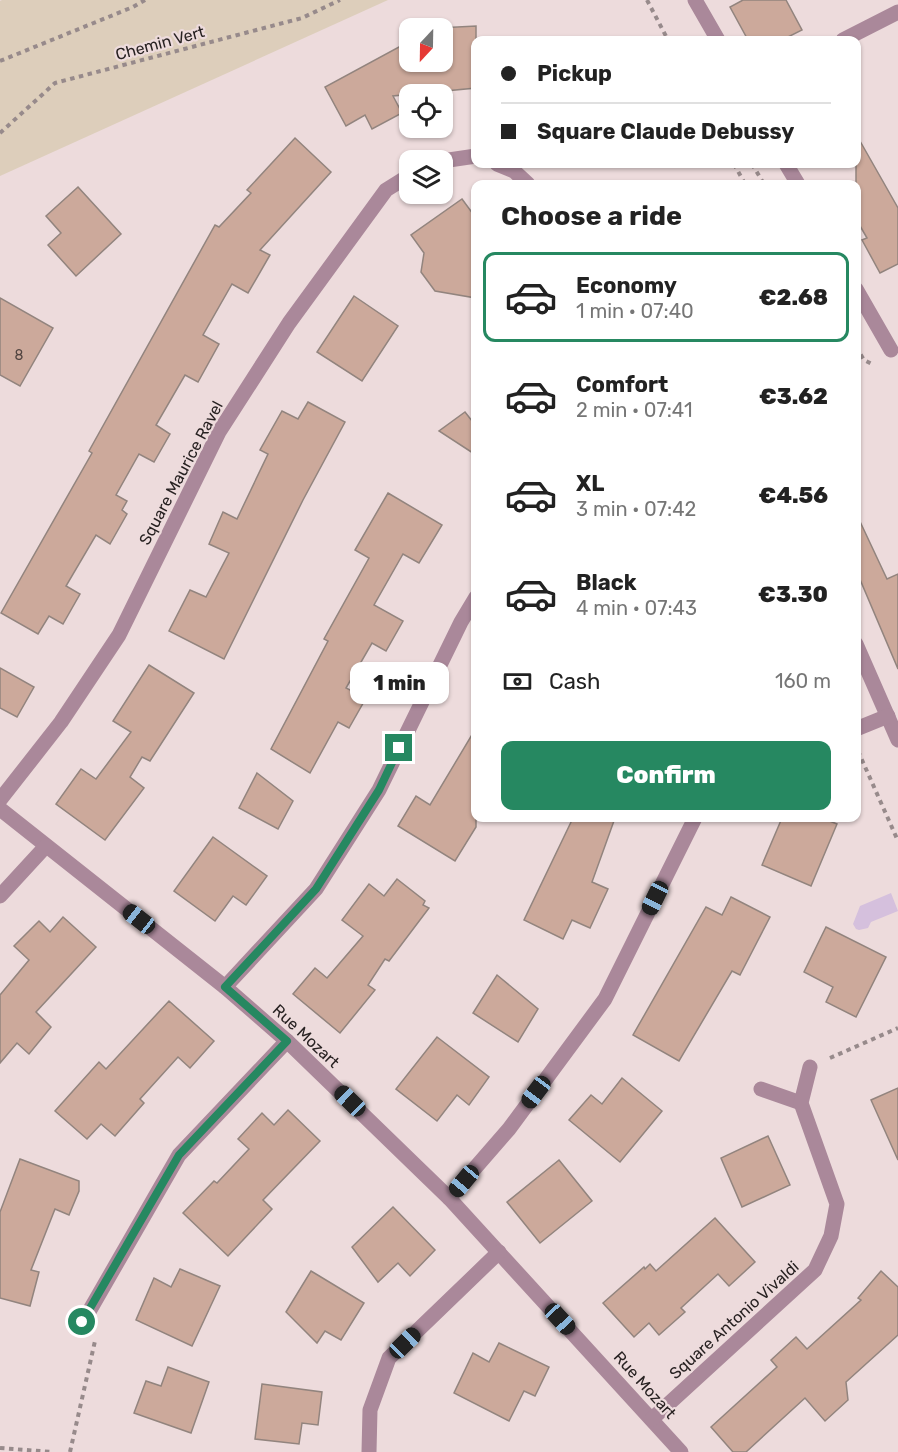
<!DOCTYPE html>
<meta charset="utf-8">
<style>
:root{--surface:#fff;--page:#f6f6f6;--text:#222;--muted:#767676;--line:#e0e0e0;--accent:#268861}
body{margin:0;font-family:Rubik,sans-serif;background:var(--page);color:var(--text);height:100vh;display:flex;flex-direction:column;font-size:22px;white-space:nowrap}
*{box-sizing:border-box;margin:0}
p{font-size:20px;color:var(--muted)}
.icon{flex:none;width:33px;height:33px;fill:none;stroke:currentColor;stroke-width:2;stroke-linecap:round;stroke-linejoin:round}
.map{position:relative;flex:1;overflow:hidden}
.side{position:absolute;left:471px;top:180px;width:390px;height:642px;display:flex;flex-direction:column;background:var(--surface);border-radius:12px;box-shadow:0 2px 4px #0004}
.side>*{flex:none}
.banner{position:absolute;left:471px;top:36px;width:390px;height:132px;border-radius:12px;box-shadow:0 2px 4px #0004;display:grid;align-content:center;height:132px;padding:0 30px;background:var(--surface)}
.needle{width:39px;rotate:202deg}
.buttons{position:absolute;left:399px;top:18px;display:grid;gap:12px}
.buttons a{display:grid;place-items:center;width:54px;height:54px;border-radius:12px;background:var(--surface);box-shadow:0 2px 4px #0004;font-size:30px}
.end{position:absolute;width:27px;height:27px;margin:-14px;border:8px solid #268861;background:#fff;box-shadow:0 0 0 3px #fff}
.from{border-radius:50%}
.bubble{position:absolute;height:42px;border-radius:12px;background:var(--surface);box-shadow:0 2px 4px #0004;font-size:20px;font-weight:800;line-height:42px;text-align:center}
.car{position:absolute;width:18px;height:36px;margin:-18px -9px;border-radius:8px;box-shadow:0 0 4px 2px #0007;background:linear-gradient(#222 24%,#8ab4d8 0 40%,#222 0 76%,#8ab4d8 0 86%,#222 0)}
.banner b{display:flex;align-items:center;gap:21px;height:57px;font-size:22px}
.banner b+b{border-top:2px solid var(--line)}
.banner i{width:15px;height:15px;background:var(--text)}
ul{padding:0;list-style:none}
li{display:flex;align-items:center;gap:18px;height:90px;margin:0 12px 9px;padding:0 18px;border:3px solid transparent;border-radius:12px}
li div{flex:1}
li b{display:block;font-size:22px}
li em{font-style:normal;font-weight:800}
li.on{border-color:var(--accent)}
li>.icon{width:54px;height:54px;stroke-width:1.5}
h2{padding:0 30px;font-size:27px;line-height:72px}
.pay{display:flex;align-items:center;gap:15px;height:66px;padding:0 30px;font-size:22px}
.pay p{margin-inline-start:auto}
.cta{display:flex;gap:12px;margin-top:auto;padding:12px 30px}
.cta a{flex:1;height:69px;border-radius:12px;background:var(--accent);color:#fff;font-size:24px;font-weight:800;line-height:69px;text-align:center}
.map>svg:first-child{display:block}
</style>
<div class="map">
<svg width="898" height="1452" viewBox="0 0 898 1452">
<rect width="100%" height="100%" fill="#eddbdc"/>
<path fill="#ddcebb" d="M2,0H388L0,176V1Z"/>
<path fill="#d5c0dd" d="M891,893L898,911L871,922L868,928L859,930L856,929L853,924L860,906Z"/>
<g fill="#cca99b" stroke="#92847e" stroke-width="1.5">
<path d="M743,0H786L802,30L782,40H748L730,7Z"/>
<path d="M476,26V88L393,96L402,113L372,129L365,115L346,126L325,87L410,41V62H442V28H438Z"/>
<path d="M856,134L898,208V264L880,273L862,240L867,238L856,219Z"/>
<path d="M295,138L331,172L260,250L270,255L248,293L232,284L203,335L219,344L198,382L185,375L156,425L170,434L154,462L139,454L116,495L127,501L122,510L127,514L110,544L96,535L66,586L80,594L63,624L49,616L38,634L1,613L92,453L89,451L215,225L219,227L251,193L247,190Z"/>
<path d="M78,187L121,234L76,276L48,245L61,233L46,216Z"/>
<path d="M462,199L476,218V298L435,291L421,272L424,253L411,235Z"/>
<path d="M354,296L398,326L362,381L317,352Z"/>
<path d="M0,298L53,328L20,386L0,375Z"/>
<path d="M308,402L345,422L303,500L224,659L169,631L190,590L206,597L229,553L209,544L223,512L237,519L268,454L260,450L282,411L298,419Z"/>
<path d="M465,412L476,426V455L439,431Z"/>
<path d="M388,493L442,525L419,563L403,554L374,605L403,621L386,651L372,643L346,688L366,698L349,728L338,722L310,773L271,749L328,641L324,639L369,558L355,550Z"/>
<path d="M856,513L887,579L898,574V669L856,570Z"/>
<path d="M149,665L194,693L150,761L142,757L130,777L144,788L105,840L56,804L81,769L96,779L131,732L113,721Z"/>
<path d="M0,668L34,687L17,717L0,708Z"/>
<path d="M476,728V827L455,861L398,826L416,796L430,805Z"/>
<path d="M257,773L293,801L278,829L239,808Z"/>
<path d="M573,818H615L592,882L608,889L590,928L572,920L563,939L524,920Z"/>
<path d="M782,818H822L837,824L811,886L762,865Z"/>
<path d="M213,837L267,876L246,905L233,896L215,921L174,891Z"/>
<path d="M397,879L425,901L423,905L429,908L389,961L385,959L368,985L375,990L340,1033L293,994L315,968L327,978L363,936L342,920L369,884L384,896Z"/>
<path d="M731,897L770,917L740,975L732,971L679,1061L633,1035L706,907L722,915Z"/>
<path d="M63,917L96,947L36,1012L51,1027L29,1054L17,1043L0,1063V995L29,960L14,946L39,921L50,932Z"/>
<path d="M826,927L886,957L856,1017L826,1002L833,987L804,972Z"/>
<path d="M497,975L538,1009L518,1042L473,1013Z"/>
<path d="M169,1001L214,1041L190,1068L178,1057L140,1099L144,1103L115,1136L101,1124L87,1139L55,1111L99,1062L106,1069Z"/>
<path d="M437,1037L489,1077L469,1105L457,1095L437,1121L396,1089Z"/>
<path d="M622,1078L662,1111L620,1162L569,1120L591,1095L602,1104Z"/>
<path d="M898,1088V1160L871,1100Z"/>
<path d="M288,1110L320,1141L263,1200L272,1209L228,1256L183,1213L214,1181L217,1183L249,1149L238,1139L262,1113L274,1125Z"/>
<path d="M768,1136L790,1185L742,1207L721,1158Z"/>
<path d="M20,1159L79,1181V1191L69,1215L55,1209L31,1270L39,1272L30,1306L0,1298V1212Z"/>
<path d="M559,1160L592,1201L540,1243L507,1202Z"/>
<path d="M393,1207L435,1250L410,1276L398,1263L378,1282L352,1247Z"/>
<path d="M715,1218L755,1262L729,1286L718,1274L681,1308L685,1312L659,1335L649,1323L634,1337L603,1303L644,1267L645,1269L650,1264L656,1271Z"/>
<path d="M180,1269L220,1286L192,1346L136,1320L154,1278L171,1287Z"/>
<path d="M311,1271L364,1303L341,1340L325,1331L317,1343L286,1312Z"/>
<path d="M881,1271L898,1287V1335L846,1382L848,1400L825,1421L805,1398L746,1452H733L711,1427L777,1367L771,1360L796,1337L807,1349L861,1300L858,1298Z"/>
<path d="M499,1343L549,1367L535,1396L524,1391L509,1421L454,1393L473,1353L489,1362Z"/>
<path d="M168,1367L209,1382L191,1433L134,1413L146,1381L161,1386Z"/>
<path d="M262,1384L322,1392L318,1425L302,1423L299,1444L255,1439Z"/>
</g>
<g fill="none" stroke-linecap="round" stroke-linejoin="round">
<g stroke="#978a8b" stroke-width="4" stroke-dasharray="4.5 4.5" stroke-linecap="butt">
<path d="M647,0L668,40"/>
<path d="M0,61L133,7L145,0"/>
<path d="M0,133L55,83L302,18L340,0"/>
<path d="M734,164L745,184"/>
<path d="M752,164L764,184"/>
<path d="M856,347L864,360L872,364"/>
<path d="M858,751L898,841"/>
<path d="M830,1058L898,1028"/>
<path d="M0,1448L52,1452"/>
<path d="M70,1452L95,1341"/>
</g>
<g stroke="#aa889a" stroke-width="15">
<path d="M695,0L718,40"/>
<path d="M843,40L898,12"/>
<path d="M442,161L476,156"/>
<path d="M497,164L514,171L528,184"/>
<path d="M786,164L798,184"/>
<path d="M856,289L891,350"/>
<path d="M856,644L898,740"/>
<path d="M856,729L888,716"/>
<path d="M0,800L61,722L119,635L219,432L289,323L386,190L410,175"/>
<path d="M0,809L225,987L287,1041L449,1198L681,1452"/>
<path d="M0,896L46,846"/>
<path d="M225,987L316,889L379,790L461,622L476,597"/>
<path d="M761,1089L801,1103"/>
<path d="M449,1198L509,1129L605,999L695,818"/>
<path d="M83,1322L179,1155L287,1041"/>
<path d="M652,1419L815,1270L831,1236L837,1204L801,1103L810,1067"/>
<path d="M369,1452L370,1410L389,1358L499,1252"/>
</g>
</g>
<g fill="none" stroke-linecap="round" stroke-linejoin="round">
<path stroke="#268861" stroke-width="8" d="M82,1322L179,1155L287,1041L225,987L316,889L379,790L399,748"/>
</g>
<g text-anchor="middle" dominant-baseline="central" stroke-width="4.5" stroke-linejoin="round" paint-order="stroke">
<g font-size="14" fill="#514440">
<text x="19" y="355">8</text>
</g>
<g font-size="16" fill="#282222" stroke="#eddbdc">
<text transform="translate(160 43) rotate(-15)">Chemin Vert</text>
<text transform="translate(181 473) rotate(-62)">Square Maurice Ravel</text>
<text transform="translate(306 1036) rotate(43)">Rue Mozart</text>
<text transform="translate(734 1320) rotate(-42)">Square Antonio Vivaldi</text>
<text transform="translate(645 1385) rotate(48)">Rue Mozart</text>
</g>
</g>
</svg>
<div class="buttons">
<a><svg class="needle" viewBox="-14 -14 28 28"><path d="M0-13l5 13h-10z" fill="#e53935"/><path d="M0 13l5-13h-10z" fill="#767676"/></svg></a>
<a><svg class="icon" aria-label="locate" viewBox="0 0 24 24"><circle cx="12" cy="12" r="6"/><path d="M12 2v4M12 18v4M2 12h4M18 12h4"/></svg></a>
<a><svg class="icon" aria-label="layers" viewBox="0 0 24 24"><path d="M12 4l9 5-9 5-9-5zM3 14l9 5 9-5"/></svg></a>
</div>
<i class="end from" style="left:82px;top:1322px"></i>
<i class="end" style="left:399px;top:748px"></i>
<div class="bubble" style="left:350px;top:662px;width:99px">1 min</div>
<i class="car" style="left:655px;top:898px;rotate:206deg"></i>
<i class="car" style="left:139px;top:919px;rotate:308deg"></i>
<i class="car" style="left:536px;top:1092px;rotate:217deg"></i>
<i class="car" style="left:350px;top:1101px;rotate:314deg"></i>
<i class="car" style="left:464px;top:1181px;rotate:220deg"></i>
<i class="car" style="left:560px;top:1319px;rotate:137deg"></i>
<i class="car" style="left:405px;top:1343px;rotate:46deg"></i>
<div class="banner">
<b><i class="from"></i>Pickup</b>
<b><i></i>Square Claude Debussy</b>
</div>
<section class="side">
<h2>Choose a ride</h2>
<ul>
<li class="on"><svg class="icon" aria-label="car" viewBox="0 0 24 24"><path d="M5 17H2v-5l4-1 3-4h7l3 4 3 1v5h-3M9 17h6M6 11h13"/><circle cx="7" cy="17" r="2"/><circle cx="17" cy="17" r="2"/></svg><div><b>Economy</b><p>1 min · 07:40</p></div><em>€2.68</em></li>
<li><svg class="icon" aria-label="car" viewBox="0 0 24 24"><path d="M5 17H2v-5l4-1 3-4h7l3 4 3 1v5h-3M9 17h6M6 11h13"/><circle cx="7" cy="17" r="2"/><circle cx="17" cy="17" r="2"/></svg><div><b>Comfort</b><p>2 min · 07:41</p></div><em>€3.62</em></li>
<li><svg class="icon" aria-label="car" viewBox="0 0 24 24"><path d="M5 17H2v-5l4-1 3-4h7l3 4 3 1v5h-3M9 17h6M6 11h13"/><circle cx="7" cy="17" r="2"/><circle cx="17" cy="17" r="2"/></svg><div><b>XL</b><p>3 min · 07:42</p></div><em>€4.56</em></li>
<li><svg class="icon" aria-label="car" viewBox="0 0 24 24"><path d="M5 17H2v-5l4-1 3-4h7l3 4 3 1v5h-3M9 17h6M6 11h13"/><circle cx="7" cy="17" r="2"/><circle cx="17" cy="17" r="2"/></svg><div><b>Black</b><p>4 min · 07:43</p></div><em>€3.30</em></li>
</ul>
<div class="pay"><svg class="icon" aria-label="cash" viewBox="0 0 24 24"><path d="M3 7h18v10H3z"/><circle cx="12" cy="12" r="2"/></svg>Cash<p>160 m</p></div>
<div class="cta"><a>Confirm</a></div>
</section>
</div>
